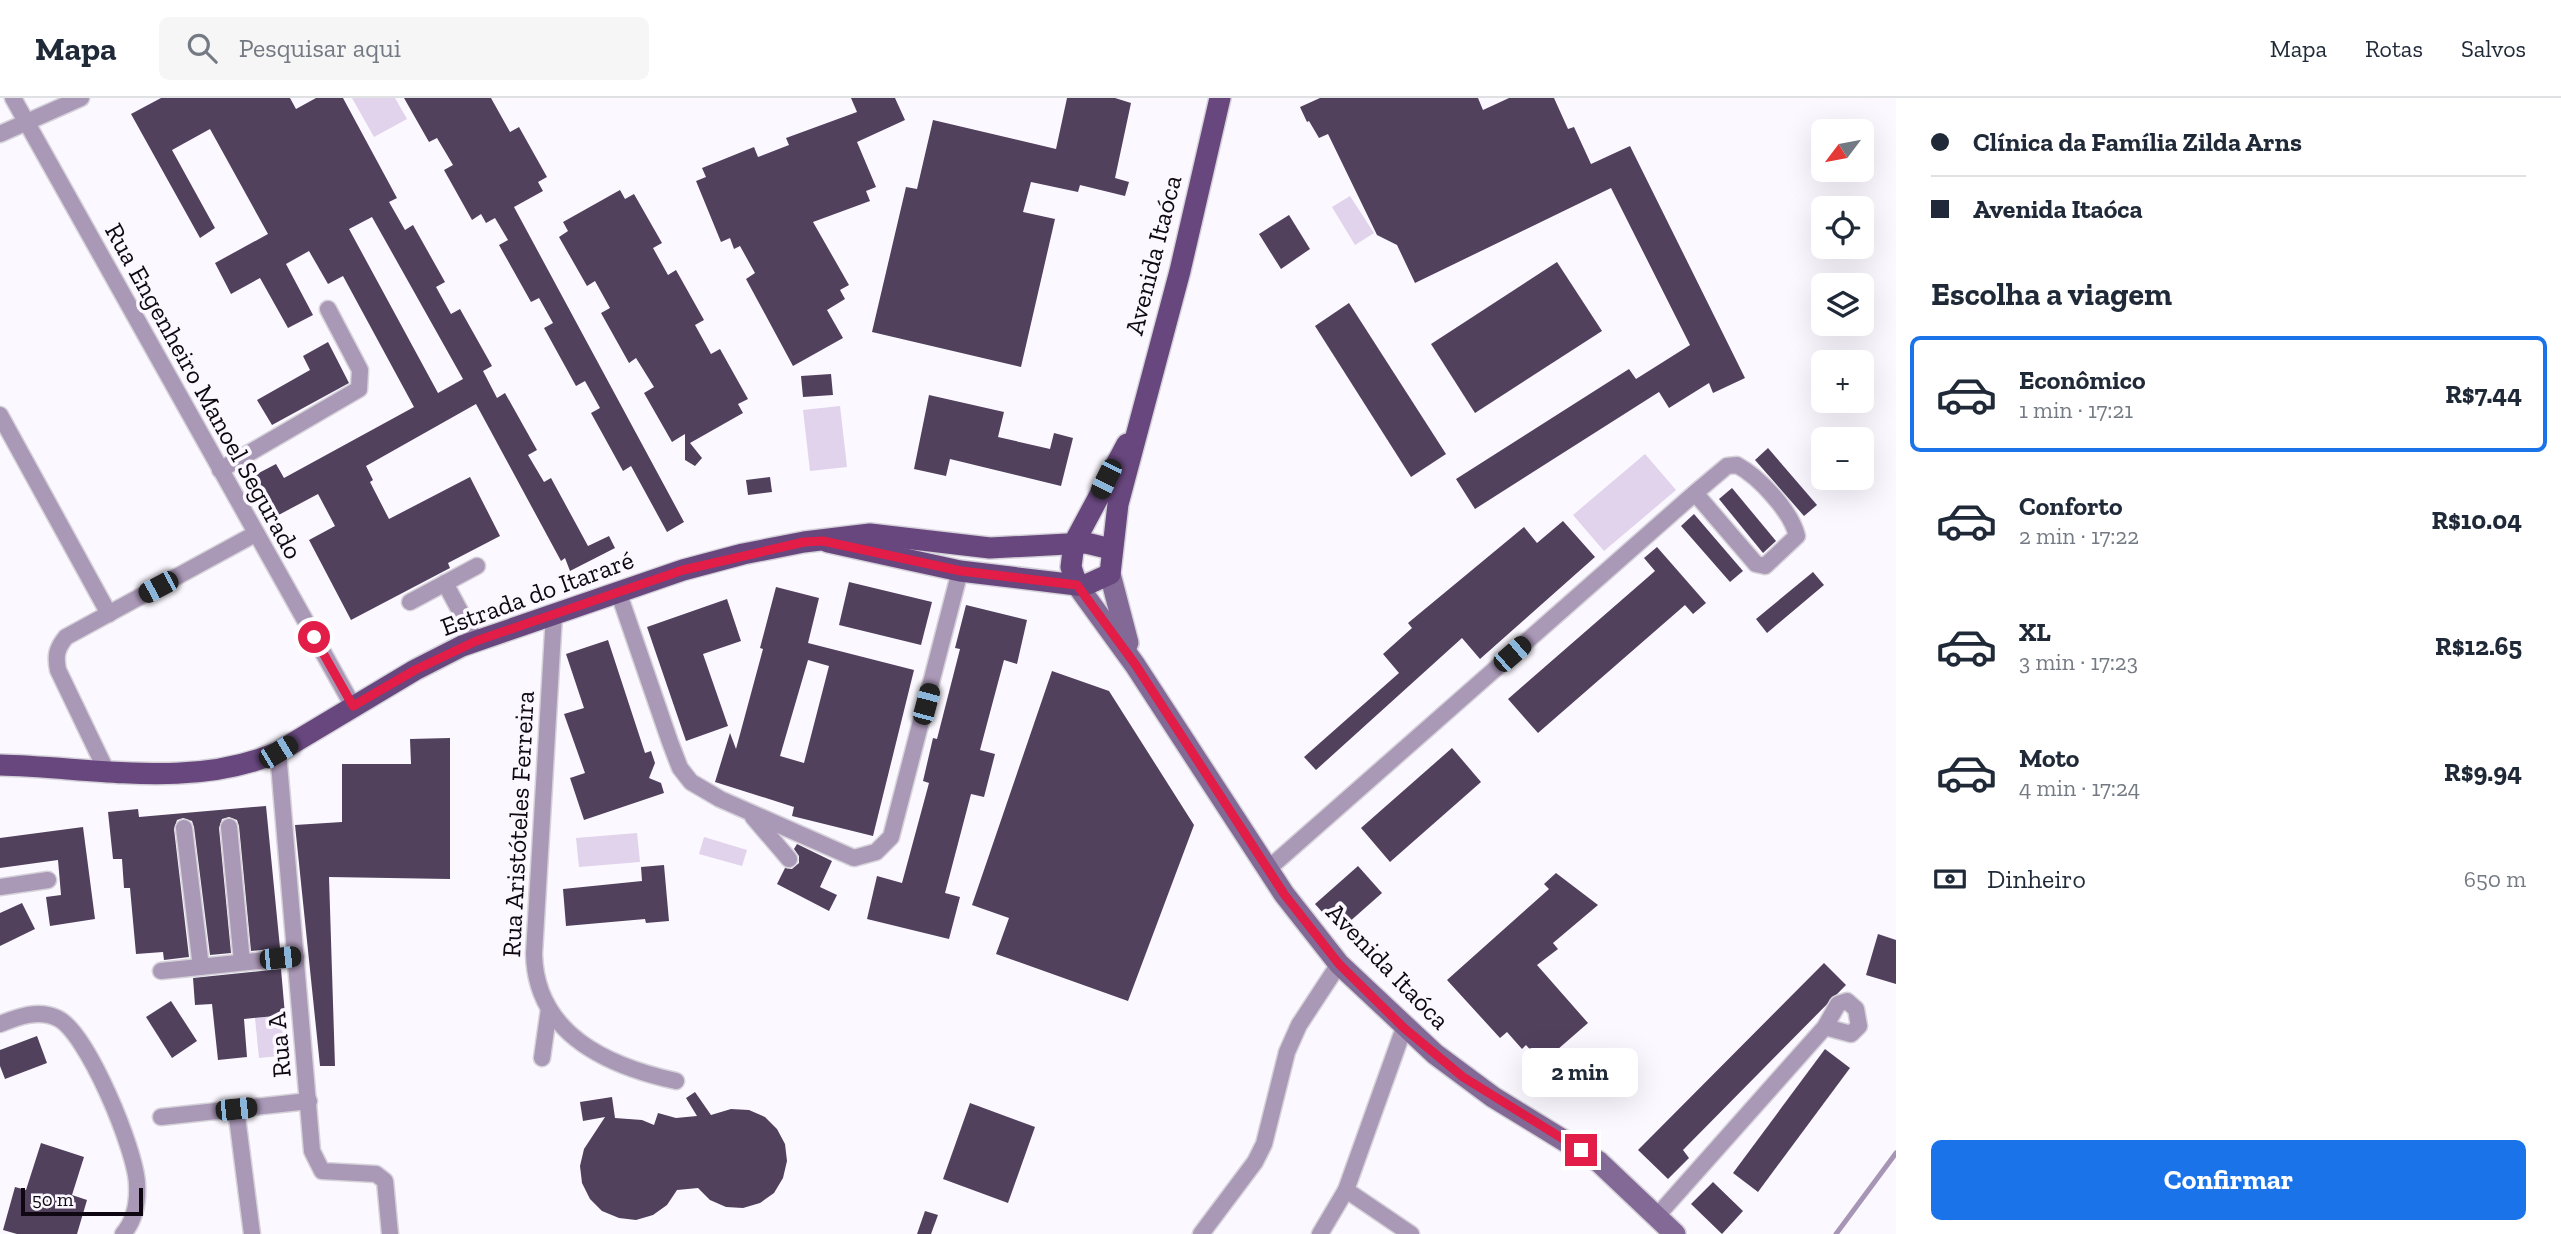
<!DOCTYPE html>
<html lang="pt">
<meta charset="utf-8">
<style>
:root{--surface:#fff;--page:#f6f6f7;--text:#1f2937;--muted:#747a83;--line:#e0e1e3;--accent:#1a73e8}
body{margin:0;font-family:"Zilla Slab",serif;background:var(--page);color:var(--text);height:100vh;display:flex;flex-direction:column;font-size:26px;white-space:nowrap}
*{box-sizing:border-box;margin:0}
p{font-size:23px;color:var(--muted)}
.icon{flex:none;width:38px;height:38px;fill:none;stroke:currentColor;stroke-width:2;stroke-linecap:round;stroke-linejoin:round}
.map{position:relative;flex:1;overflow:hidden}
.drawer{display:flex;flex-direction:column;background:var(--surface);width:665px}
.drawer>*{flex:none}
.guide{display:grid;align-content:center;height:154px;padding:0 35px;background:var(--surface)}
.needle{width:46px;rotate:238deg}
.controls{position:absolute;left:1811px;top:21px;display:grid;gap:14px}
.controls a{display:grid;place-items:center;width:63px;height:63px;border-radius:10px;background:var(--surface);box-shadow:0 7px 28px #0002;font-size:35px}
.scale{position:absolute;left:21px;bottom:18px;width:122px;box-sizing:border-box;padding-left:7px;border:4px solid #0f0813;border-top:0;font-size:19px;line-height:24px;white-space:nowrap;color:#0f0813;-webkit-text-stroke:5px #fbf8ff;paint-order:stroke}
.end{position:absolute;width:32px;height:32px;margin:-16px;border:9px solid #e11d48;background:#fff;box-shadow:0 0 0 4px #fff}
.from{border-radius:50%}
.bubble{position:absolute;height:49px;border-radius:10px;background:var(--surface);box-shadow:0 7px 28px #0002;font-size:23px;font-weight:800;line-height:49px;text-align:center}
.car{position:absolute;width:21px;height:42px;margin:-21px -10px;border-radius:9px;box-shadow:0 0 5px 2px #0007;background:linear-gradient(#222 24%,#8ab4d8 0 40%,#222 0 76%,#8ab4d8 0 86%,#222 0)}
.guide b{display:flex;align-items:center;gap:24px;height:66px;font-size:26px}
.guide b+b{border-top:2px solid var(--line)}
.guide i{width:18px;height:18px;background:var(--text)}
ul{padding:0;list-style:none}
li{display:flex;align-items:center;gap:21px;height:116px;margin:0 14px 10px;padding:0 21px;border:4px solid transparent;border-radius:10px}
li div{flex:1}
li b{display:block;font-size:26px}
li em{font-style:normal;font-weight:800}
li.selected{border-color:var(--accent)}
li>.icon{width:63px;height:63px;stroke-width:1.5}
h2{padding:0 35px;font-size:32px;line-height:84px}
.pay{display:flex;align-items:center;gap:18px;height:77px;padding:0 35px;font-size:26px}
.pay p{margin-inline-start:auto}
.button{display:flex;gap:14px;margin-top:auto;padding:14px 35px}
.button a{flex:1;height:80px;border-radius:10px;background:var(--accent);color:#fff;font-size:28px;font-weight:800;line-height:80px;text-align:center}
header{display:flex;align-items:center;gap:42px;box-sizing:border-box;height:98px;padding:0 35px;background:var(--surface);border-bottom:2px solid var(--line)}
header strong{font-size:33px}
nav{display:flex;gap:38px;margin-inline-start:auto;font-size:24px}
.search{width:490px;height:63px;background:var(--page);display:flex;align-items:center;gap:18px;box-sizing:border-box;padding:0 24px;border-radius:10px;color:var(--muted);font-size:26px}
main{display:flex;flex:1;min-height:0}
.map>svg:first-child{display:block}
</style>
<header>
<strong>Mapa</strong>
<div class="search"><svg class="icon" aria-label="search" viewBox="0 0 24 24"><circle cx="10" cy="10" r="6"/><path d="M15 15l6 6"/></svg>Pesquisar aqui</div>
<nav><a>Mapa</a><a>Rotas</a><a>Salvos</a></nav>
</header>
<main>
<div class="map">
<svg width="1896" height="1136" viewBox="0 0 1896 1136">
<rect width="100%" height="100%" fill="#fbf8ff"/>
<g fill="#e0d3eb">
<path d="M352,0H395L407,21L374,39Z"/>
<path d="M1350,98L1374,135L1355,147L1332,109Z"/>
<path d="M840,308L847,369L810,373L803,312Z"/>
<path d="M1645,356L1676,392L1604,453L1573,417Z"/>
<path d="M637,735L640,764L579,769L576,740Z"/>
<path d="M704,739L747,752L742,768L699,756Z"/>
<path d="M285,917L289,957L259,960L255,920Z"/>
</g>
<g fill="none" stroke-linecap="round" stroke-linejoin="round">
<path stroke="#a795b5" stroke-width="5" d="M1836,1136L1896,1055"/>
</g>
<g fill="#51415d" fill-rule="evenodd">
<path d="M161,0H290L296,11L316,0H343L397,100L389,104L405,132L413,127L445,184L436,189L451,216L460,211L492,268L483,273L497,300L505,295L537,352L528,357L544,384L551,380L588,448L609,438L615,450L570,473L565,460L561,463L476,306L366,368L373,382L370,384L389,421L470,379L500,438L448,465L450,470L351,522L309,442L335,428L318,396L273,420L251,379L276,366L284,380L414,309L343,178L328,186L309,153L286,166L313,217L288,230L260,180L231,196L215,165L268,136L210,31L172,52L215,130L200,140L131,16ZM372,119L463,281L438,295L349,131Z"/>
<path d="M404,0H491L510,34L519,29L547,79L538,84L543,93L514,109L684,424L667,434L631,368L623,373L591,315L600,310L585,283L576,288L544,230L553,225L539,200L531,204L499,147L508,142L495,120L486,125L481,116L472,122L444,72L453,67L437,40L429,44Z"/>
<path d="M851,0H895L905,22L857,44L876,89L866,93L870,103L813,124L849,187L840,192L845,201L827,212L843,240L793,268L746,181L755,175L740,148L734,151L730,140L721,144L696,83L706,79L702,70L754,49L758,59L789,47L786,40L857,14Z"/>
<path d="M1067,0H1115L1131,5L1115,80L1129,84L1125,98L1080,87L1078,94L1031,84L1023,114L1055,121L1021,269L872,234L906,89L917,91L933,22L1056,51Z"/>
<path d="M1320,0H1478L1483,12L1509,0H1554L1568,31L1574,29L1591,66L1630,48L1745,280L1713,295L1709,285L1669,310L1659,294L1475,411L1456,381L1629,271L1636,281L1690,247L1611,90L1415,185L1397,147L1377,137L1328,36L1319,40L1309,23L1307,24L1300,9Z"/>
<path d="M620,92L625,101L634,96L662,145L653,150L668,177L676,172L704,222L695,227L711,256L720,251L748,301L738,306L743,315L690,345L702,360L695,368L685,362V336L672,344L644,295L654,289L636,260L629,265L601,215L610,210L595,183L587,188L559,139L568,133L563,124Z"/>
<path d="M1289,117L1310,151L1281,171L1259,136Z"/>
<path d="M1557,164L1602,233L1475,315L1431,246Z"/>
<path d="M1349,205L1446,356L1411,379L1315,228Z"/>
<path d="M328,244L349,285L272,327L257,302L310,272L303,258Z"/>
<path d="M831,276L833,297L803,299L801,278Z"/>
<path d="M929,297L1004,314L998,339L1050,351L1054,335L1073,340L1061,388L950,361L946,378L914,371Z"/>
<path d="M1768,350L1817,407L1804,418L1755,362Z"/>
<path d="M770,379L772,394L748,397L746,382Z"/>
<path d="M1732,390L1776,443L1763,455L1719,401Z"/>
<path d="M1694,416L1743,473L1730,484L1681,428Z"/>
<path d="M1563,423L1595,459L1480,561L1462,540L1316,672L1304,659L1399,575L1383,556L1412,530L1408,525L1524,429L1537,445Z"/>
<path d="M1657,449L1706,505L1693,516L1685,507L1538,635L1508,601L1655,473L1644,460Z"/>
<path d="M1813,474L1824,487L1767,535L1756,521Z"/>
<path d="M849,484L932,504L921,547L839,527Z"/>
<path d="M776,489L819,500L808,545L914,572L873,738L792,718L794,709L715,684L730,635L736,651L763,551L760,550ZM808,562L829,568L804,665L780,658Z"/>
<path d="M727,501L741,543L703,556L728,628L686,643L647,529Z"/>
<path d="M966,507L1027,522L1017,566L1004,562L980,652L995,656L984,699L971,696L945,795L960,799L949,841L867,821L877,778L902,785L929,685L923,683L933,640L937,641L960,551L955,550Z"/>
<path d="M608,542L645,655L651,653L655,665L649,680L661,685L664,695L584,722L570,680L585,675L564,616L584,610L566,556Z"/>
<path d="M1052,573L1109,593L1194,727L1128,903L996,856L1009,820L972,807Z"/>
<path d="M450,640V781L329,779L335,968H320L295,727L342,724V666H411L410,641Z"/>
<path d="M1452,650L1481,684L1390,764L1361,730Z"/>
<path d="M266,708L280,850L251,853L239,728L237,722L229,719L222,721L219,730L231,855L210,857L194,729L192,723L183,720L177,722L174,731L189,859L164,862L163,854L136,856L130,790H124L122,761H113L108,714L138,711L139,719Z"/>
<path d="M83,729L95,821L50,828L46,799L61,797L58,762L0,770V740Z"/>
<path d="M797,746L832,763L820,789L837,797L829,813L777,786L785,770L792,771L799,765V758L794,751Z"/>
<path d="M664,767L669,823L646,825L645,821L566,828L563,791L642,783L641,769Z"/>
<path d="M1358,768L1382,795L1339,833L1315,806Z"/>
<path d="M1556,775L1598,807L1553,845L1558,851L1537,867L1588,925L1542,965L1526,947L1522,951L1507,934L1500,940L1447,882L1549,791L1544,786Z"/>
<path d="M22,805L35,831L0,848V815Z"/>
<path d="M1878,836L1896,842V886L1866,877Z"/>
<path d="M1824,865L1846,887L1683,1052L1689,1060L1668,1081L1638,1052Z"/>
<path d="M281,871L285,917L244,921L247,959L218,962L212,906L195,907L193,880Z"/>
<path d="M171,903L197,943L172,960L146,919Z"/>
<path d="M37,938L47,965L5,981L0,968V952Z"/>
<path d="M1825,951L1850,970L1758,1094L1733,1075Z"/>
<path d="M695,994L711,1017L731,1011L749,1012L765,1019L777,1031L785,1046L787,1063L783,1080L774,1095L760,1105L743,1110L726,1109L710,1102L698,1090L677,1092L667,1107L653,1117L636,1122L619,1120L602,1113L590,1101L582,1085L580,1068L584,1051L605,1019L583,1023L580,1004L612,999L615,1020L642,1022L654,1027L658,1015L676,1020L697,1018L686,1000Z"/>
<path d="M970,1005L1035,1029L1008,1105L943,1081Z"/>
<path d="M41,1045L84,1059L72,1097L87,1102L77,1136H17L3,1132L15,1089L26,1092Z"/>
<path d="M1713,1084L1743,1113L1722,1136L1691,1106Z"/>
<path d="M925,1113L938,1117L931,1136H917Z"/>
</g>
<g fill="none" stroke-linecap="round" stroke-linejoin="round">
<g stroke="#d5d2d9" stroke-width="19">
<g id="street">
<path d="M13,0L353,608"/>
<path d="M0,36L81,0"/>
<path d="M0,317L109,516"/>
<path d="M220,372L359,291L360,272L328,211"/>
<path d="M445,485L476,543"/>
<path d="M619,496L670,644L680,670L691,684L720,701L854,760L876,754L891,739L960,473"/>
<path d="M410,504L477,468"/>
<path d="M554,517L534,856C536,936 607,968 676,983"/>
<path d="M278,654L312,1053L322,1073L376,1076L385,1083L390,1136"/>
<path d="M106,672L58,572C55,557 57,550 66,539L255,436"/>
<path d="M753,719L789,761"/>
<path d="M229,729L242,864"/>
<path d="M184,730L201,869"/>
<path d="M1268,771L1695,395L1727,368L1737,367C1759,379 1791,413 1797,438L1765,468L1756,466L1695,395"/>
<path d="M0,789L48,782"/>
<path d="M161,873L296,859"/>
<path d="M0,926C18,919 38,911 57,920C87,933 136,1053 137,1086C138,1104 135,1122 123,1136"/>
<path d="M542,960L549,911"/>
<path d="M236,1011L252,1136"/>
<path d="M161,1019L309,1003"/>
<path d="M1346,1092L1411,1136"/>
<path d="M1657,1118L1825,929L1838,906L1847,903L1856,911L1859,928L1851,936L1825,929"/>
<path d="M1201,1136L1255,1064L1264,1046L1287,954L1299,927L1339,866"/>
<path d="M1320,1136L1346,1092L1404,930"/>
</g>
</g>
<g stroke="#d5d2d9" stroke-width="24">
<g id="secondary">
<path d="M1110,476L1128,545"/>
<path d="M1077,487L1135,567L1284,796L1339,866L1435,956L1493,999L1599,1064L1675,1136"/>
</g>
</g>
<g stroke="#d5d2d9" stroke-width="24">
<g id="primary">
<path d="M828,444L960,473L1077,487L1088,486L1110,476L1118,406L1180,173L1220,0"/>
<path d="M1077,487L1071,469L1074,445L1127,346"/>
<path d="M0,667C91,669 192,692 278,654L415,572L462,548L683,472L743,456L804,444L870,436L990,450L1086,445L1111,451"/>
</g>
</g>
<use href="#street" stroke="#aa98b7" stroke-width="16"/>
<use href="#secondary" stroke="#836996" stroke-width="21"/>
<use href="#primary" stroke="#68477e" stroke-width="21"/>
</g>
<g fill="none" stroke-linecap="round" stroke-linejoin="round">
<path stroke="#e11d48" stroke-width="9" d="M314,539L353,608L415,572L476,543L683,472L804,444L823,443L961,473L1077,487L1135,566L1284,796L1339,866L1404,930L1463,979L1581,1052"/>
</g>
<g text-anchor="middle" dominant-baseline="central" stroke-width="7" stroke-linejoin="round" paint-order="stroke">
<g font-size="26" fill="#0f0813" stroke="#fbf8ff">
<text transform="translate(1153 157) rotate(-76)">Avenida Itaóca</text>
<text transform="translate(204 293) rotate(61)">Rua Engenheiro Manoel Segurado</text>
<text transform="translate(537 495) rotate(-20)">Estrada do Itararé</text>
<text transform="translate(518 726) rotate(-87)">Rua Aristóteles Ferreira</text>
<text transform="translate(1388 868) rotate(46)">Avenida Itaóca</text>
<text transform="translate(279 947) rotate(-95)">Rua A</text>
</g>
</g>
</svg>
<div class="controls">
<a><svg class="needle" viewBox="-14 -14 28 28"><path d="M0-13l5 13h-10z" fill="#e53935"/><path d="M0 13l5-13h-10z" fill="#747a83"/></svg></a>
<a><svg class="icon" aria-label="locate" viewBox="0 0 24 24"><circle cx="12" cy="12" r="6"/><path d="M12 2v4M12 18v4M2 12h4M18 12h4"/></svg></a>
<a><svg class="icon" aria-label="layers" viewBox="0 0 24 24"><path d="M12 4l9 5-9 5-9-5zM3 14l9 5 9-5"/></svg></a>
<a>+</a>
<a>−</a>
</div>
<div class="scale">50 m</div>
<i class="end from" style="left:314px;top:539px"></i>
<i class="end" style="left:1581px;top:1052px"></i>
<div class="bubble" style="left:1522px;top:950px;width:116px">2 min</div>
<i class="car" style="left:1106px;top:381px;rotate:206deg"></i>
<i class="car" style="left:158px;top:489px;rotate:242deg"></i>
<i class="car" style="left:1512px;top:556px;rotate:49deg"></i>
<i class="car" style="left:926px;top:606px;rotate:15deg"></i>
<i class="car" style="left:278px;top:654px;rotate:59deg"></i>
<i class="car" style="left:280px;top:860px;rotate:84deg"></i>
<i class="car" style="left:236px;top:1011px;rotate:84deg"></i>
</div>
<section class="drawer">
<div class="guide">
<b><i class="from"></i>Clínica da Família Zilda Arns</b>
<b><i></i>Avenida Itaóca</b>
</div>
<h2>Escolha a viagem</h2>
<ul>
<li class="selected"><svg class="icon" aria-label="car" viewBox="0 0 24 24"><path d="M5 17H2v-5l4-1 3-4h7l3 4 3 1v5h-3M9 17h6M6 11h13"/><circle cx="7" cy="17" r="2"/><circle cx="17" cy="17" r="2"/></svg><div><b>Econômico</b><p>1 min · 17:21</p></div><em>R$7.44</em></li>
<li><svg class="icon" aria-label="car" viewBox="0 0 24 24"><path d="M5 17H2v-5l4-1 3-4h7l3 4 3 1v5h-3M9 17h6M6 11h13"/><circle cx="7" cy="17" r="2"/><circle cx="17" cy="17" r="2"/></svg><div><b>Conforto</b><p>2 min · 17:22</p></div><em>R$10.04</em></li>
<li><svg class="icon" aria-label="car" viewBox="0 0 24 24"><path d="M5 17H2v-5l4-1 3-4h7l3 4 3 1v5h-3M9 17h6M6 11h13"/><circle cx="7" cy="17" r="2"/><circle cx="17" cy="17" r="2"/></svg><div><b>XL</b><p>3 min · 17:23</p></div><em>R$12.65</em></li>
<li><svg class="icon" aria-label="car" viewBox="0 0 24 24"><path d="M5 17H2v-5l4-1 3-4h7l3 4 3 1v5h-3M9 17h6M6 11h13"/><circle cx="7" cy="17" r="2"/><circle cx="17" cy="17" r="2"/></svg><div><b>Moto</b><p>4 min · 17:24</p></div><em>R$9.94</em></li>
</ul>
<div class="pay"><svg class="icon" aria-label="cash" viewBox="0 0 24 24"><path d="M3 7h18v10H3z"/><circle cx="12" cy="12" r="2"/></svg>Dinheiro<p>650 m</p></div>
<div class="button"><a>Confirmar</a></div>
</section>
</main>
